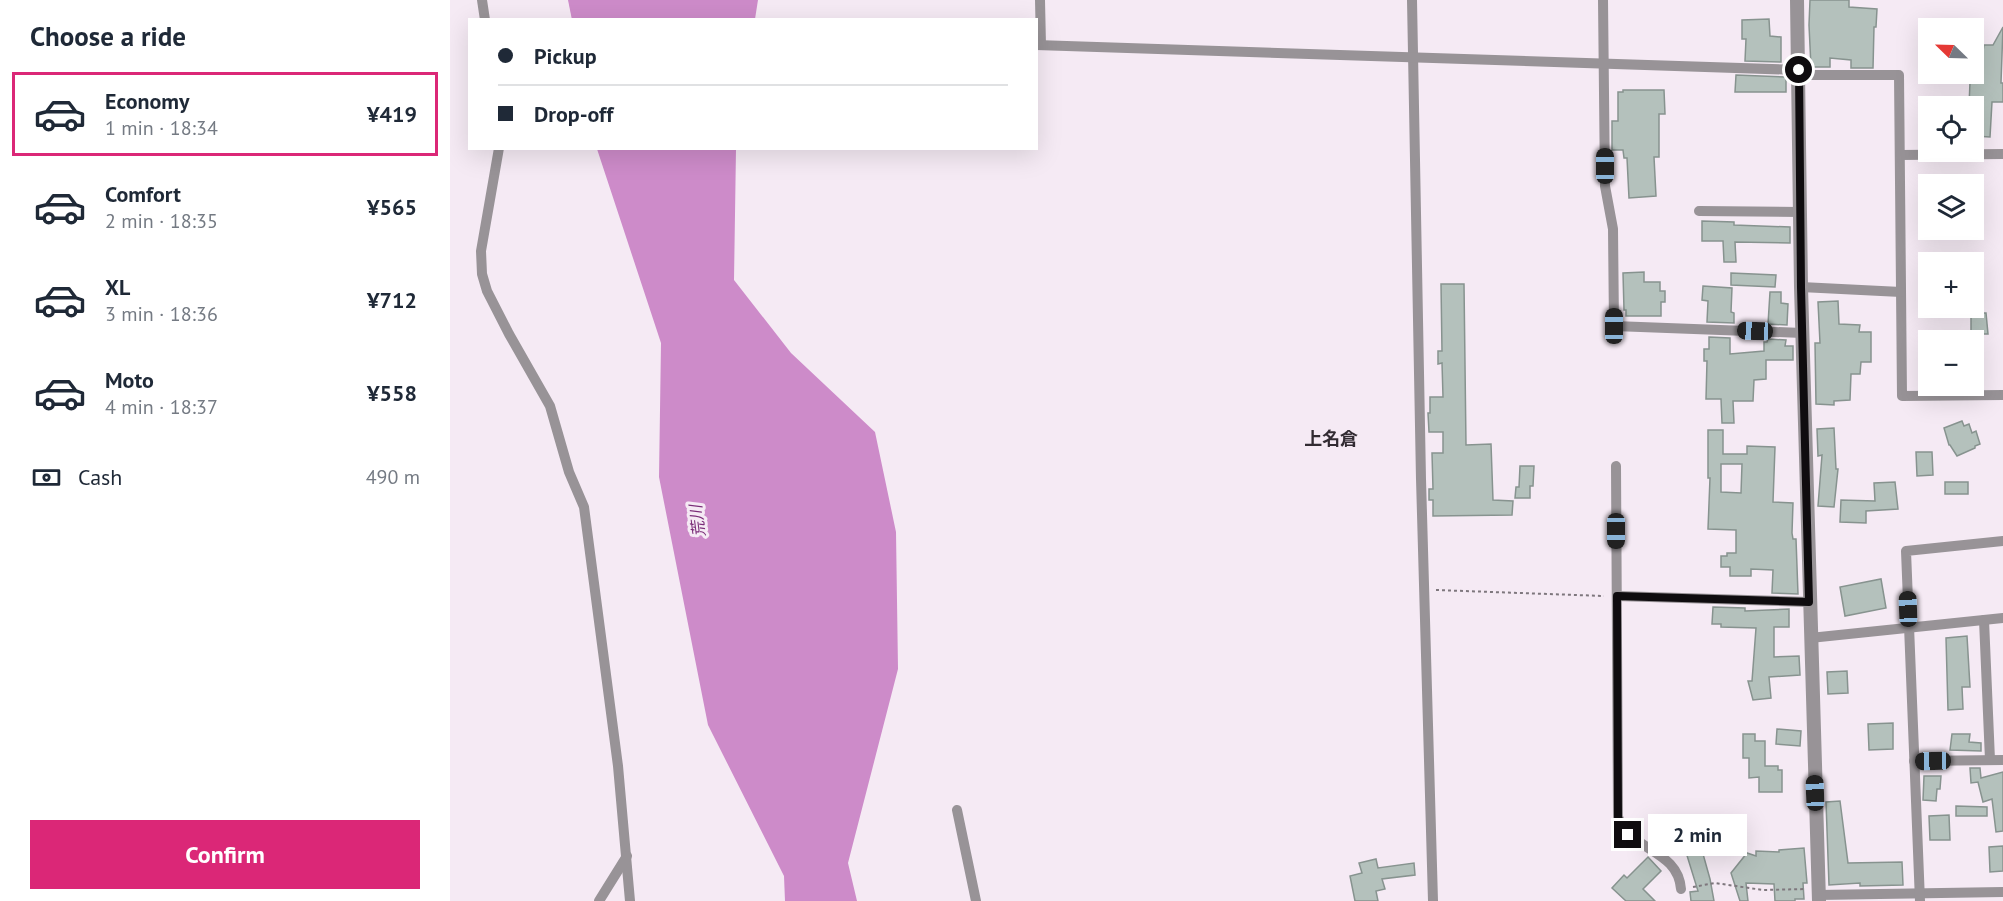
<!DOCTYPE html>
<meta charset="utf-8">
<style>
:root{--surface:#fff;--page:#f6f6f7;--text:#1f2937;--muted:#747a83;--line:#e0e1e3;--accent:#db2777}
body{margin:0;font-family:"PT Sans","Noto Sans JP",sans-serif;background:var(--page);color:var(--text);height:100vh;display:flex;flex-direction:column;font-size:22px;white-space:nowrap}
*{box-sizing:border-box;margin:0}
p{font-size:20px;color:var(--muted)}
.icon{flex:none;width:33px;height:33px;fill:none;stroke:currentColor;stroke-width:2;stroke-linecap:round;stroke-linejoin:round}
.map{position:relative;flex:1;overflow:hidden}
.panel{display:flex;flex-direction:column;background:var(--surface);width:450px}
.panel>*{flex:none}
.guide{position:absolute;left:18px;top:18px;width:570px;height:132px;border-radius:0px;box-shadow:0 6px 24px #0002;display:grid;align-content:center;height:132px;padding:0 30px;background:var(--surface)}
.needle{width:39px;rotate:293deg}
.tools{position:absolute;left:1468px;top:18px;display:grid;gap:12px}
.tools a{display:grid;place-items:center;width:66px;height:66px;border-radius:0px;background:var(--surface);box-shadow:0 6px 24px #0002;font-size:30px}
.end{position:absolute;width:27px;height:27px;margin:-14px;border:8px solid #0f0c0f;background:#fff;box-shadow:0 0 0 3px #fff}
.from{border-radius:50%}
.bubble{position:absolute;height:42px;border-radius:0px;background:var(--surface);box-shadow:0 6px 24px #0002;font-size:20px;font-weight:600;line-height:42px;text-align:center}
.car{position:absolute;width:18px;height:36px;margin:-18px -9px;border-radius:8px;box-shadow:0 0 4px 2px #0007;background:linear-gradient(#222 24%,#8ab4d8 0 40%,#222 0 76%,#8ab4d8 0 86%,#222 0)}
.guide b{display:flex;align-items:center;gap:21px;height:57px;font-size:22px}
.guide b+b{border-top:2px solid var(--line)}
.guide i{width:15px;height:15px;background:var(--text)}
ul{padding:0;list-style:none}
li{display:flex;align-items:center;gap:18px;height:84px;margin:0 12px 9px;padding:0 18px;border:3px solid transparent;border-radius:0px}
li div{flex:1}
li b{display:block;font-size:22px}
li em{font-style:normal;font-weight:600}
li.selected{border-color:var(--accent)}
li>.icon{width:54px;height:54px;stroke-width:1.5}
h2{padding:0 30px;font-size:27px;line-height:72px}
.pay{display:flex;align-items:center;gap:15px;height:66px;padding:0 30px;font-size:22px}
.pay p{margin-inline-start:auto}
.action{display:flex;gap:12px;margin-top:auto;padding:12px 30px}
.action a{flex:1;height:69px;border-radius:0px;background:var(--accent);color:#fff;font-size:24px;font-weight:600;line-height:69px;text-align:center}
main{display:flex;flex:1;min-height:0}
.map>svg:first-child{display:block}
</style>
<main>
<section class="panel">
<h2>Choose a ride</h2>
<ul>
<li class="selected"><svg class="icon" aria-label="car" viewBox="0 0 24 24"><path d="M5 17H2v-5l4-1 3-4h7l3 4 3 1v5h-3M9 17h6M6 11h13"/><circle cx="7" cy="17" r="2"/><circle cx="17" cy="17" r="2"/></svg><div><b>Economy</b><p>1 min · 18:34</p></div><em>¥419</em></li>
<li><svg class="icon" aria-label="car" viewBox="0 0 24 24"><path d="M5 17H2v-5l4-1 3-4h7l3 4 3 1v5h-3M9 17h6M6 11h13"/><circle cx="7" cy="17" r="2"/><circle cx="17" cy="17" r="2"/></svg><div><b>Comfort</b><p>2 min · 18:35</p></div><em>¥565</em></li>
<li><svg class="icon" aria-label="car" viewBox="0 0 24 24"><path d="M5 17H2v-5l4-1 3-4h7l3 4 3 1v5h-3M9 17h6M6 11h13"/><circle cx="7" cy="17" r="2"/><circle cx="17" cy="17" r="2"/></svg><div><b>XL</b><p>3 min · 18:36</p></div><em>¥712</em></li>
<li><svg class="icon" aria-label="car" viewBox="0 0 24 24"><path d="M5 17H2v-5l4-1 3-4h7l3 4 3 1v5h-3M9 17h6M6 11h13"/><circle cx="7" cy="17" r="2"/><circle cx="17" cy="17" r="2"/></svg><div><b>Moto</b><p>4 min · 18:37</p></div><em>¥558</em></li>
</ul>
<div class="pay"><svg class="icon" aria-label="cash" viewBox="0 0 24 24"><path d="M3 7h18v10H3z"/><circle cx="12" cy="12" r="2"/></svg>Cash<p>490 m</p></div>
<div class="action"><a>Confirm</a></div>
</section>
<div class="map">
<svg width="1553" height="901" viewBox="0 0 1553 901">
<rect width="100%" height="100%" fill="#f5eaf4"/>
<g fill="#cd8bc9">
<path d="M118,0H308L305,19L122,20Z"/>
<path d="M147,149H286L284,280L341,353L425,432L446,532L448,669L398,863L407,901H335L334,876L258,725L209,477L211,343Z"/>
</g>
<g fill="#b4c1bc" stroke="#87938f" stroke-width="1.5" fill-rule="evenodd">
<path d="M1360,0H1399V7L1427,9L1426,27H1424L1423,68H1401V60L1380,58V67H1361L1359,25Z"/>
<path d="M1319,19L1320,36L1331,37V62L1295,61L1296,39H1292V20Z"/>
<path d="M1553,27L1551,83H1553V102H1542L1540,137L1524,136V106H1519L1520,82H1524V50L1533,51L1534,45H1543Z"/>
<path d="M1286,75L1336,77V92H1285Z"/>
<path d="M1173,90H1214L1215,114H1209V157H1204L1206,196L1179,198L1177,158H1174L1173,150H1162V121H1168V92H1173Z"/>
<path d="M1252,221L1284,222V225L1340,227V243L1285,242L1286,262H1274L1273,241H1252Z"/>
<path d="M1194,272V282H1210V291H1215V302H1211V316H1176V310H1174L1173,273Z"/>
<path d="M1281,273L1326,275L1325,287L1281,285Z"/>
<path d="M991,284H1014L1016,445L1041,444L1043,500L1063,501L1062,515L983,516V500H979V489H983L982,453H993V432H979L978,413H980V397H993L992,363L988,364V351H992Z"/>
<path d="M1253,286L1282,288L1281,312L1284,313V323L1257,322L1258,301L1252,300Z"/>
<path d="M1320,292H1331V303L1338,304L1337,325L1318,324Z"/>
<path d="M1388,301L1389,324L1410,325L1409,332H1421V362H1411L1410,374H1401L1400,400L1384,401V405L1366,404L1365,343H1370L1368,302Z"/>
<path d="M1521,313H1536L1538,334H1521Z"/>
<path d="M1259,337L1280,338V354L1314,351V342H1317L1318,339L1336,340L1335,346H1343V360H1316V379L1304,380L1303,401H1283L1284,423H1272L1271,399H1256L1257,361H1254V349H1259Z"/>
<path d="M1512,421L1514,426L1519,424L1522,433L1526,431L1530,444L1525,446V448L1507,456L1500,445H1499L1494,428Z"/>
<path d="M1384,428L1386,469H1388L1384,507L1368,506L1372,455L1368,456L1367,429Z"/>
<path d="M1258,430H1273V454H1297V446L1325,447L1323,502L1343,503L1342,533L1343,539H1346L1348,594L1322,593L1323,570L1301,569V576H1280V567H1271V556H1277V553H1286V530L1258,529L1260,478H1258ZM1271,464H1292L1291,493L1271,492Z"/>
<path d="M1466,452H1482L1483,475L1467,476Z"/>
<path d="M1070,466H1084L1083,486H1080V498H1065L1066,487H1069Z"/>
<path d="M1445,482L1448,509L1416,511V523L1390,522L1391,500L1425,501L1424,483Z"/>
<rect x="1495" y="482" width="23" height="12"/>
<path d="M1431,579L1436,608L1395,616L1390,587Z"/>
<path d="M1263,607L1295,608V611L1339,609V627H1324V657L1349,656L1350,675L1319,677L1321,698L1303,700L1298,681H1302L1306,628L1271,627V624H1262Z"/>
<path d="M1517,636L1520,687H1512L1513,709L1498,710L1496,638Z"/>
<path d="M1397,671L1398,693L1378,694L1377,672Z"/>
<path d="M1443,723V749L1419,750L1418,724Z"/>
<path d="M1327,729L1351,731L1350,746L1326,744Z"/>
<path d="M1293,734H1305V741H1315V766H1328V770H1332V792H1309V777L1299,778V758H1293Z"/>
<path d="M1502,734H1520L1519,742L1531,743V751L1500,750Z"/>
<path d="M1520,768H1530L1531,778L1553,772V831L1546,832L1542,799L1533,802L1528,782L1521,783Z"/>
<path d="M1474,776H1491L1490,789H1487L1486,801L1473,800Z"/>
<path d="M1390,801L1398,863L1452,862L1453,885L1410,886V883L1379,885L1376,802Z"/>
<path d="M1506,806L1537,807V816H1506Z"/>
<path d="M1499,815L1500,840H1480L1479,816Z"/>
<path d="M1250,821L1254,834L1248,836L1260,879L1264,901H1241L1240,892L1248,891L1235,849L1233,846L1218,852L1211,843L1229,833L1228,828Z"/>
<path d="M1553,846V871L1540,872L1539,847Z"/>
<path d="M1354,848L1357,883H1353L1354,899H1345V901H1325L1324,884L1296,883L1298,901H1290L1281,873L1297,853L1306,856V851L1329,852V850Z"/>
<path d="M1198,857L1211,871L1193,889L1205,901H1176L1162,888L1174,875L1177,878Z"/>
<path d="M926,859L928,868L964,863L965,875L932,879L935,889L926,891L928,901H905L900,876L912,873L909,863Z"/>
</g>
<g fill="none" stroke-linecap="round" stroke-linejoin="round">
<g stroke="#7e777d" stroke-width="2" stroke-dasharray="3 3" stroke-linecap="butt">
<path d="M986,590L1154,596"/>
<path d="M1243,887L1265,883L1313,890L1356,889"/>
</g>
<g stroke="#989397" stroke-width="10">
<path d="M32,0L35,20"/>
<path d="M590,0L591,45"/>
<path d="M962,0L971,479L983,901"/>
<path d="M1153,0L1155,186L1163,229L1164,326L1352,333"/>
<path d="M586,45L1349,70"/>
<path d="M1349,75H1449L1452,396L1553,395"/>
<path d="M49,148L31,251L32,274L37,291L59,334L100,406L119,472L134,507L168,766L180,901"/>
<path d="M1450,155L1553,154"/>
<path d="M1249,211L1350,212"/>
<path d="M1351,287L1451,292"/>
<path d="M1166,466L1168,817C1180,851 1228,849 1231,889"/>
<path d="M1167,596L1359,602"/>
<path d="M1534,620L1540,760"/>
<path d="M1360,638L1553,618"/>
<path d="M1464,761L1553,760"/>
<path d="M507,810L526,901"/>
<path d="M1368,895L1553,892"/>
<path d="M149,901L177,856"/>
<path d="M1470,901L1456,551L1553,541"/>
</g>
<path stroke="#989397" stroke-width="14" d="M1347,0L1351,287L1369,901"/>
</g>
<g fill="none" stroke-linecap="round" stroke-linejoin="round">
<path stroke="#0f0c0f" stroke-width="8" d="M1178,835L1172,827L1168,817L1167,596L1359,602L1351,287L1349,70"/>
</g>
<g text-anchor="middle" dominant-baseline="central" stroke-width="6" stroke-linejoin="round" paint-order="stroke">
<g font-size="16" font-style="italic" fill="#7a2d78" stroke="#f5eaf4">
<text transform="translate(247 521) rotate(-97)">荒川</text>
</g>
<g font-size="18" font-weight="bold" fill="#322b32" stroke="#f5eaf4">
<text x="881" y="438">上名倉</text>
</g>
</g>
</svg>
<div class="tools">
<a><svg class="needle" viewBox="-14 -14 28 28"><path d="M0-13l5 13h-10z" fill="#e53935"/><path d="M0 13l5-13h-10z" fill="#747a83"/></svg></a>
<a><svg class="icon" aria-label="locate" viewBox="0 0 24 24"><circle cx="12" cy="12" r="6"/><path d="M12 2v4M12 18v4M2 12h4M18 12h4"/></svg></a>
<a><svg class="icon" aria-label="layers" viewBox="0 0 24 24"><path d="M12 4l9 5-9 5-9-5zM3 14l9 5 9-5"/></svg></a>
<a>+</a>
<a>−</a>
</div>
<i class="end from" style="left:1349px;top:70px"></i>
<i class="end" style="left:1178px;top:835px"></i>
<div class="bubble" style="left:1198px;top:814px;width:99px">2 min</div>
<i class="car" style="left:1155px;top:166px;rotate:0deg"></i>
<i class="car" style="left:1164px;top:326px;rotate:0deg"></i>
<i class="car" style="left:1305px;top:331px;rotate:272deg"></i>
<i class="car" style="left:1166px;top:531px;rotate:180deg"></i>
<i class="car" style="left:1458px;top:609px;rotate:358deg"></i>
<i class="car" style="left:1483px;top:761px;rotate:269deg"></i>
<i class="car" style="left:1365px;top:793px;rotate:358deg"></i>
<div class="guide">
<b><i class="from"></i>Pickup</b>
<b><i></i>Drop-off</b>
</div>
</div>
</main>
